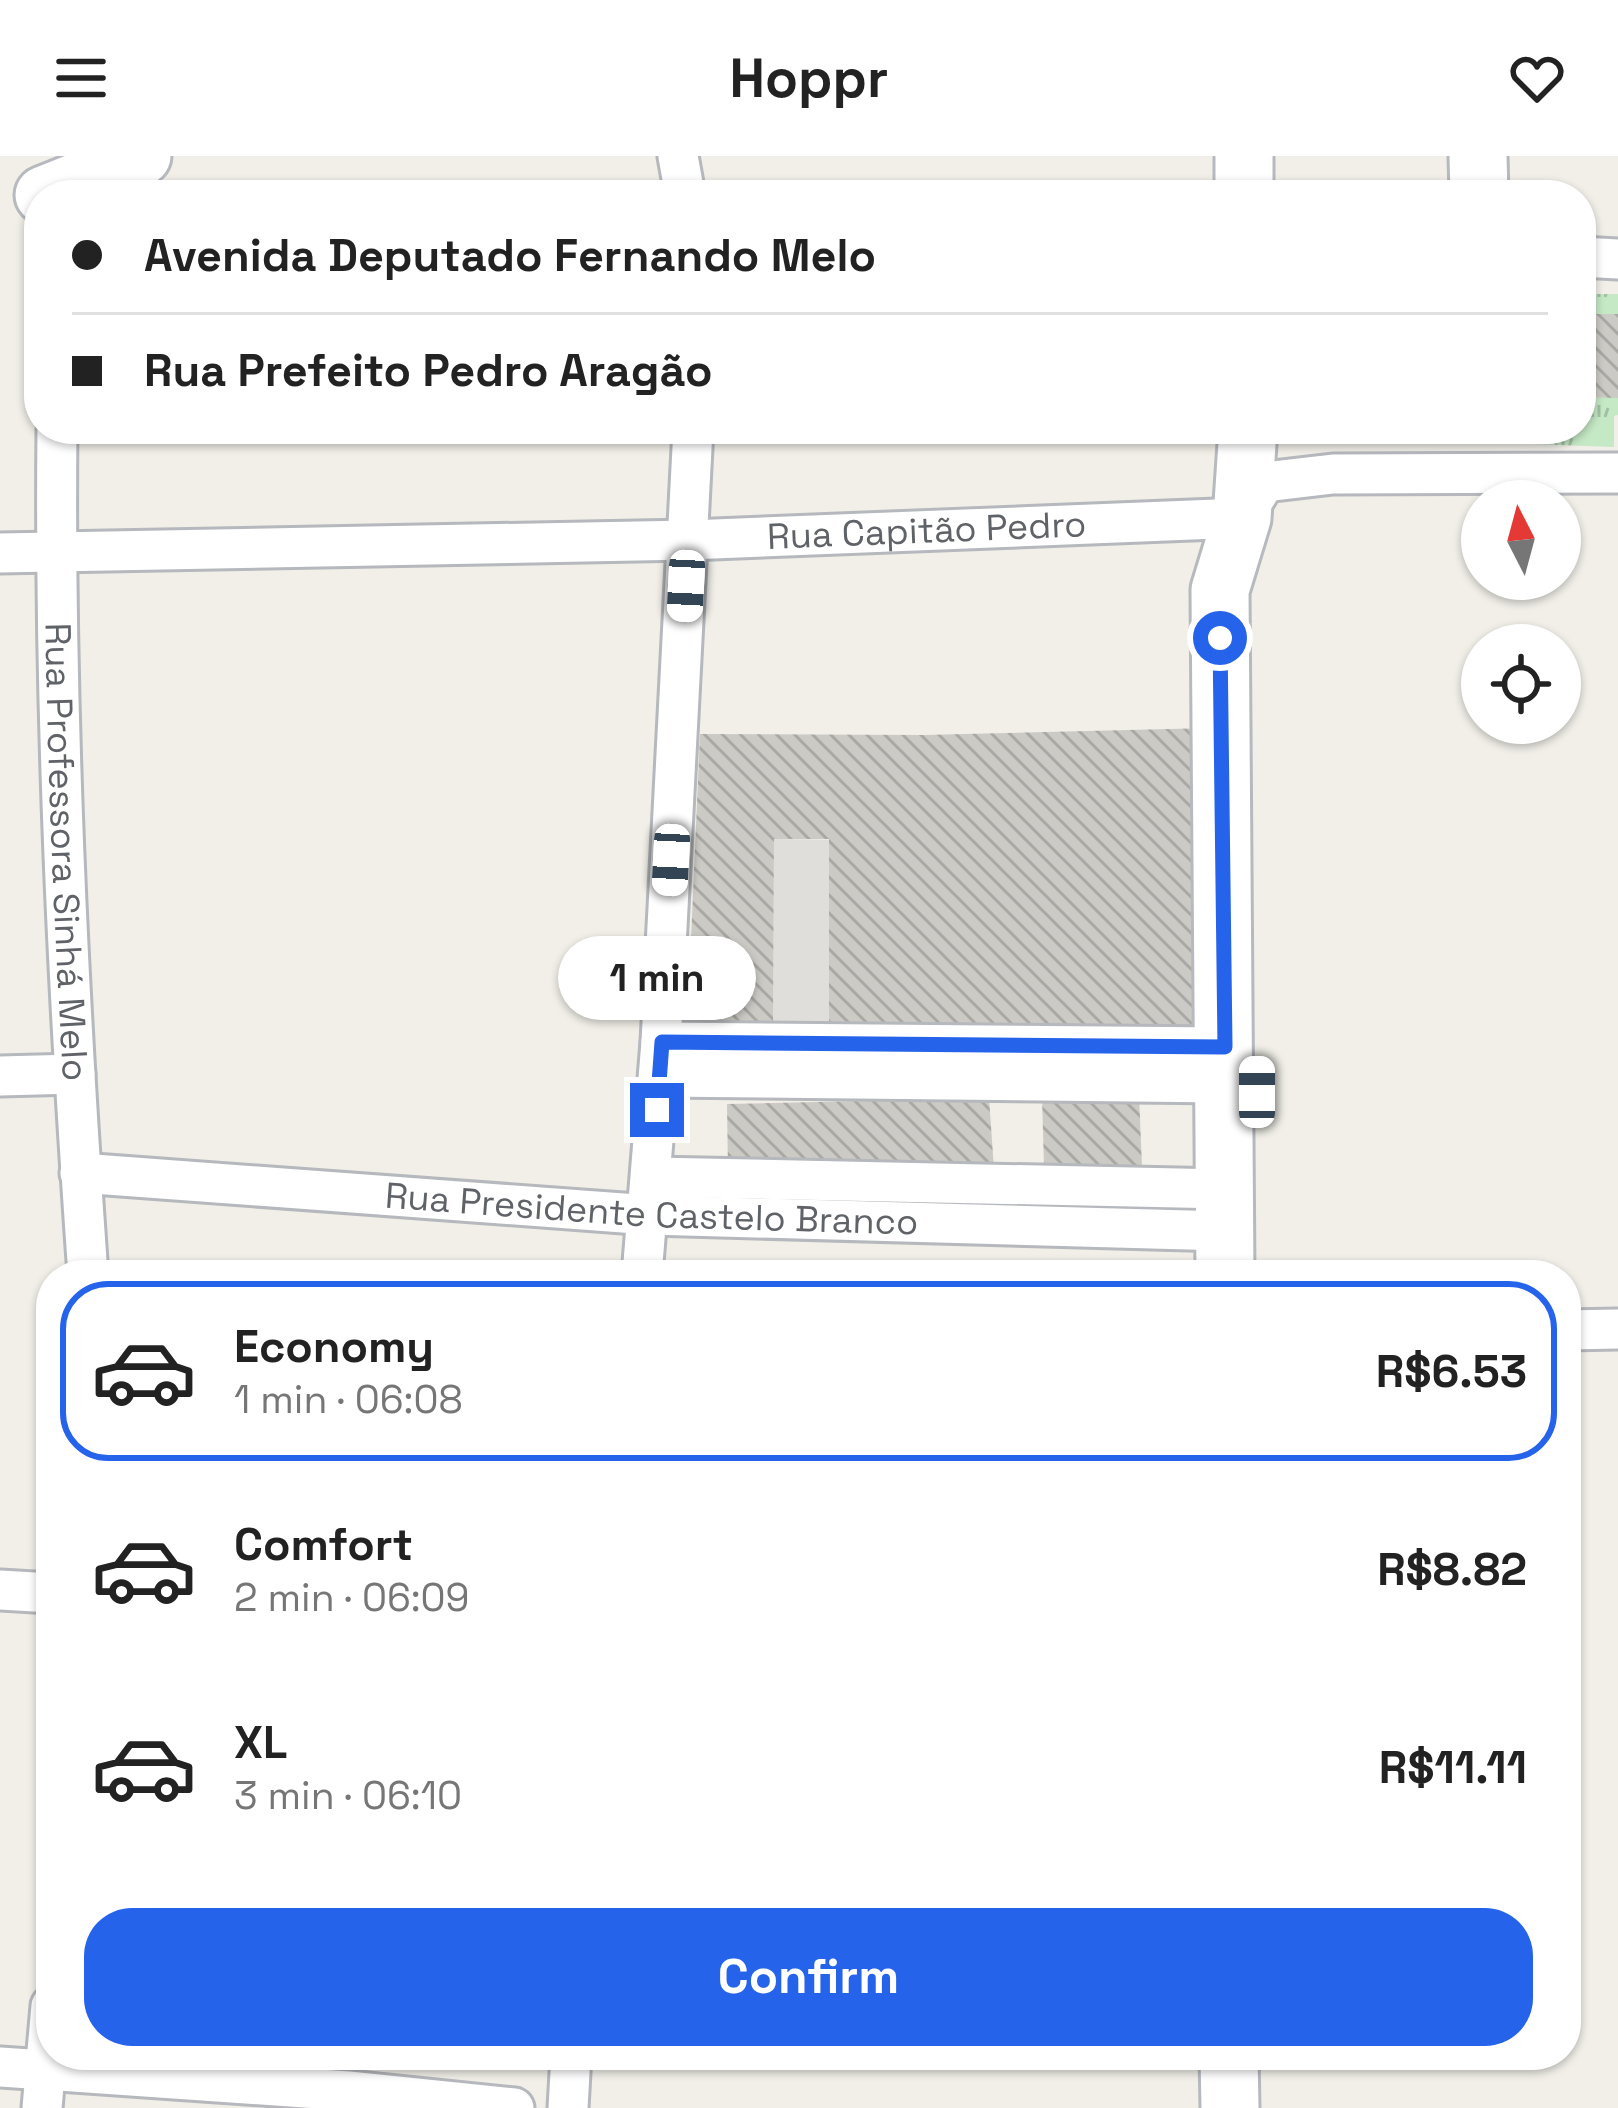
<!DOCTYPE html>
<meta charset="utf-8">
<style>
:root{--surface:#fff;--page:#f2f2f2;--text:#222;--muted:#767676;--line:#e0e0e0;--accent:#2563eb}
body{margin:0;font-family:"Space Grotesk",sans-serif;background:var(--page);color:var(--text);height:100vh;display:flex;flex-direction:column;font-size:45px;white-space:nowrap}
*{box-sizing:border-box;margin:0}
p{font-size:39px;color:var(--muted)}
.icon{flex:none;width:66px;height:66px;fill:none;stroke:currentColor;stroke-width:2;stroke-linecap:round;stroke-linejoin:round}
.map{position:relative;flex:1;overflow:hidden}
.side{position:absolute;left:36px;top:1104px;width:1545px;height:810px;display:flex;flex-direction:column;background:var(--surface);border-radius:48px;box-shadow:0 3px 9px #0004}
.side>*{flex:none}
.top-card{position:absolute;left:24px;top:24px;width:1572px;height:264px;border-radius:48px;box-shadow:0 3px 9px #0004;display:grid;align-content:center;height:264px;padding:0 48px;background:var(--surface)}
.needle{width:78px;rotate:354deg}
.controls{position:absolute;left:1461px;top:324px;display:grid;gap:24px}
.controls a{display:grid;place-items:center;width:120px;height:120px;border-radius:50%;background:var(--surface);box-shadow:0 3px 9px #0004;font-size:60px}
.end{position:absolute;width:54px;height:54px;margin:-27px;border:15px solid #2563eb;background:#fff;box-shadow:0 0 0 6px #fff}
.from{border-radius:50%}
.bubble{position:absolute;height:84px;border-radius:42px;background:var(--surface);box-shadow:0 3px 9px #0004;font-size:39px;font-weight:700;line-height:84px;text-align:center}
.car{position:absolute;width:36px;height:72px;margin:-36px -18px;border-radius:15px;box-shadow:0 0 9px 3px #0007;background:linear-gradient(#fff 24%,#345 0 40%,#fff 0 76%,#345 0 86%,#fff 0)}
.top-card b{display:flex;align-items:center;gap:42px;height:114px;font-size:45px}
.top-card b+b{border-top:3px solid var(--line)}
.top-card i{width:30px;height:30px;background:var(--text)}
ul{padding:21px 0 0;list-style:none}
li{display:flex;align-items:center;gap:36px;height:180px;margin:0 24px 18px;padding:0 24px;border:6px solid transparent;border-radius:48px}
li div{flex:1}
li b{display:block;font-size:45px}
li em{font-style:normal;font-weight:700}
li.selected{border-color:var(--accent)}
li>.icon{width:108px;height:108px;stroke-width:1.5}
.cta{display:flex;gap:24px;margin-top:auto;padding:24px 48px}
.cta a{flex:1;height:138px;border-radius:48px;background:var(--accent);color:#fff;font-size:48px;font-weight:700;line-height:138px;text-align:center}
header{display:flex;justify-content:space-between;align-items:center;height:156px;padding:0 48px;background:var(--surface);font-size:54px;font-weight:700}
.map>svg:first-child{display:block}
</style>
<header><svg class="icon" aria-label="menu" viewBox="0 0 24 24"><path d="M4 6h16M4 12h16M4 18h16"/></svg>Hoppr<svg class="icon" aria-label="heart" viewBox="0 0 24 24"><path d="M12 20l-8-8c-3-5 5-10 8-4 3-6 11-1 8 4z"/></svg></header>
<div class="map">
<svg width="1618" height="1952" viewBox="0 0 1618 1952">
<defs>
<pattern id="park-tufts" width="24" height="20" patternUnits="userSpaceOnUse" patternTransform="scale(3)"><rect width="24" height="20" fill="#c5e8c5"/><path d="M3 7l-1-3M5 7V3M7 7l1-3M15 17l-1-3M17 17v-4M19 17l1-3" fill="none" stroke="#a3c0a4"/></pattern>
<pattern id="building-back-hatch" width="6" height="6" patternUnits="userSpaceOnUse" patternTransform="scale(3)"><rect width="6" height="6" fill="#cccac5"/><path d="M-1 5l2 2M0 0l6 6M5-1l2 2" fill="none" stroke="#a9a8a4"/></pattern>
</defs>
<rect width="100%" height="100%" fill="#f1efe8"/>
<path fill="#e0deda" d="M774,683L923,685L922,875L773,876Z"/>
<path fill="url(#park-tufts)" d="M1581,138H1618V259L1614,260V291L1303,280L1296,273H1581Z"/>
<g fill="url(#building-back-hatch)">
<path d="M1581,158H1618V242L1581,241Z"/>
<path d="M1210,572L1214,880L829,876V683H774L773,876L687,875L700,578L923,579Z"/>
<path d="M1139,939L1142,1011L1044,1012L1042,940Z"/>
<path d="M989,942L994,1013L728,1016L727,948Z"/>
</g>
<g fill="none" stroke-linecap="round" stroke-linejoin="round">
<g stroke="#b5b8bc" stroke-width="45">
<g id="street">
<path d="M678,0L685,39"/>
<path d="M1581,101L1618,103"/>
<path id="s1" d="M57,273C54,555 68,838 88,1119"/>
<path id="s2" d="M0,397L689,384L1242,362L1265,326L1333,318L1618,317"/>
<path d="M661,886L1225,891"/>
<path d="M0,920L75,918"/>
<path d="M659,921L1224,927"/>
<path id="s3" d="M80,1017L650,1059L1225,1075"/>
<path d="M653,1021L1225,1033"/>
<path d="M642,1119L661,886L693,273"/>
<path d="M1566,1174L1618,1173"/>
<path d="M0,1434L51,1437"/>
<path d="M0,1911L348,1935L514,1952"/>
<path d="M42,1952L51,1850"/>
<path d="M568,1952L571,1899"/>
</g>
</g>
<g stroke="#b6babf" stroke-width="63">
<g id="secondary">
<path d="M1244,0V39"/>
<path d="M1478,0L1479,39"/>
<path d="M44,39L142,0"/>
<path d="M1225,1119L1220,434L1242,362L1248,273"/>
<path d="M1229,1899L1230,1952"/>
</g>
</g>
<use href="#street" stroke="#fff" stroke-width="39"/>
<use href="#secondary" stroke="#fff" stroke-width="57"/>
</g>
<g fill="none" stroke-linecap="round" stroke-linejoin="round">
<path stroke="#2563eb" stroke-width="15" d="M657,954L662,886L1225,891L1220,482"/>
</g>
<g text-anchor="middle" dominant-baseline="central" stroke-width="10" stroke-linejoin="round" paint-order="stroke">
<g font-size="36" fill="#5f6368" stroke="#fff">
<text stroke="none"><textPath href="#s2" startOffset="927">Rua Capitão Pedro</textPath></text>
<text stroke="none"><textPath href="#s1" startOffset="423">Rua Professora Sinhá Melo</textPath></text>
<text stroke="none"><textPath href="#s3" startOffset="573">Rua Presidente Castelo Branco</textPath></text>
</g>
</g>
</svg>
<div class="controls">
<a><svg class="needle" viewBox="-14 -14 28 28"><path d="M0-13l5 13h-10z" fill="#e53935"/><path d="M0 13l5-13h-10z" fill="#767676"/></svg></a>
<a><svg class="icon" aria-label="locate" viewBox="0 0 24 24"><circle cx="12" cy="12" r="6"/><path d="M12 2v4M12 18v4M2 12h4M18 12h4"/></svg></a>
</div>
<i class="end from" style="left:1220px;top:482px"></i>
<i class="end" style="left:657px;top:954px"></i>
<div class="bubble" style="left:558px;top:780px;width:198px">1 min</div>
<i class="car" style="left:686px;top:430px;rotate:183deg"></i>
<i class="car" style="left:671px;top:704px;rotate:183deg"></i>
<i class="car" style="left:1257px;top:936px;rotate:0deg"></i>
<div class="top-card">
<b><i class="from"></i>Avenida Deputado Fernando Melo</b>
<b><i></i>Rua Prefeito Pedro Aragão</b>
</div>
<section class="side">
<ul>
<li class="selected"><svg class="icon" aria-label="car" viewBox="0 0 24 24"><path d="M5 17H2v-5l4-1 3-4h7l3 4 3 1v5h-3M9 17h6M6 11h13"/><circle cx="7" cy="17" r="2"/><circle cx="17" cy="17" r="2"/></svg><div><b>Economy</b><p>1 min · 06:08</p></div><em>R$6.53</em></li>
<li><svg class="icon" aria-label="car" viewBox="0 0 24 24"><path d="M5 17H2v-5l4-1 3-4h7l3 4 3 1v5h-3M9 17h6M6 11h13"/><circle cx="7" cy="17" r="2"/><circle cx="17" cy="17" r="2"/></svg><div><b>Comfort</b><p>2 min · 06:09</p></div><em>R$8.82</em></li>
<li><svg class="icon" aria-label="car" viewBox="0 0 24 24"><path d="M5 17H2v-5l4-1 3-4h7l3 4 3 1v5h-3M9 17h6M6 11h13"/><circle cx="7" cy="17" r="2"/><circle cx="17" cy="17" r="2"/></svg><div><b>XL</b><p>3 min · 06:10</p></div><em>R$11.11</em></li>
</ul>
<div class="cta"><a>Confirm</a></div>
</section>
</div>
